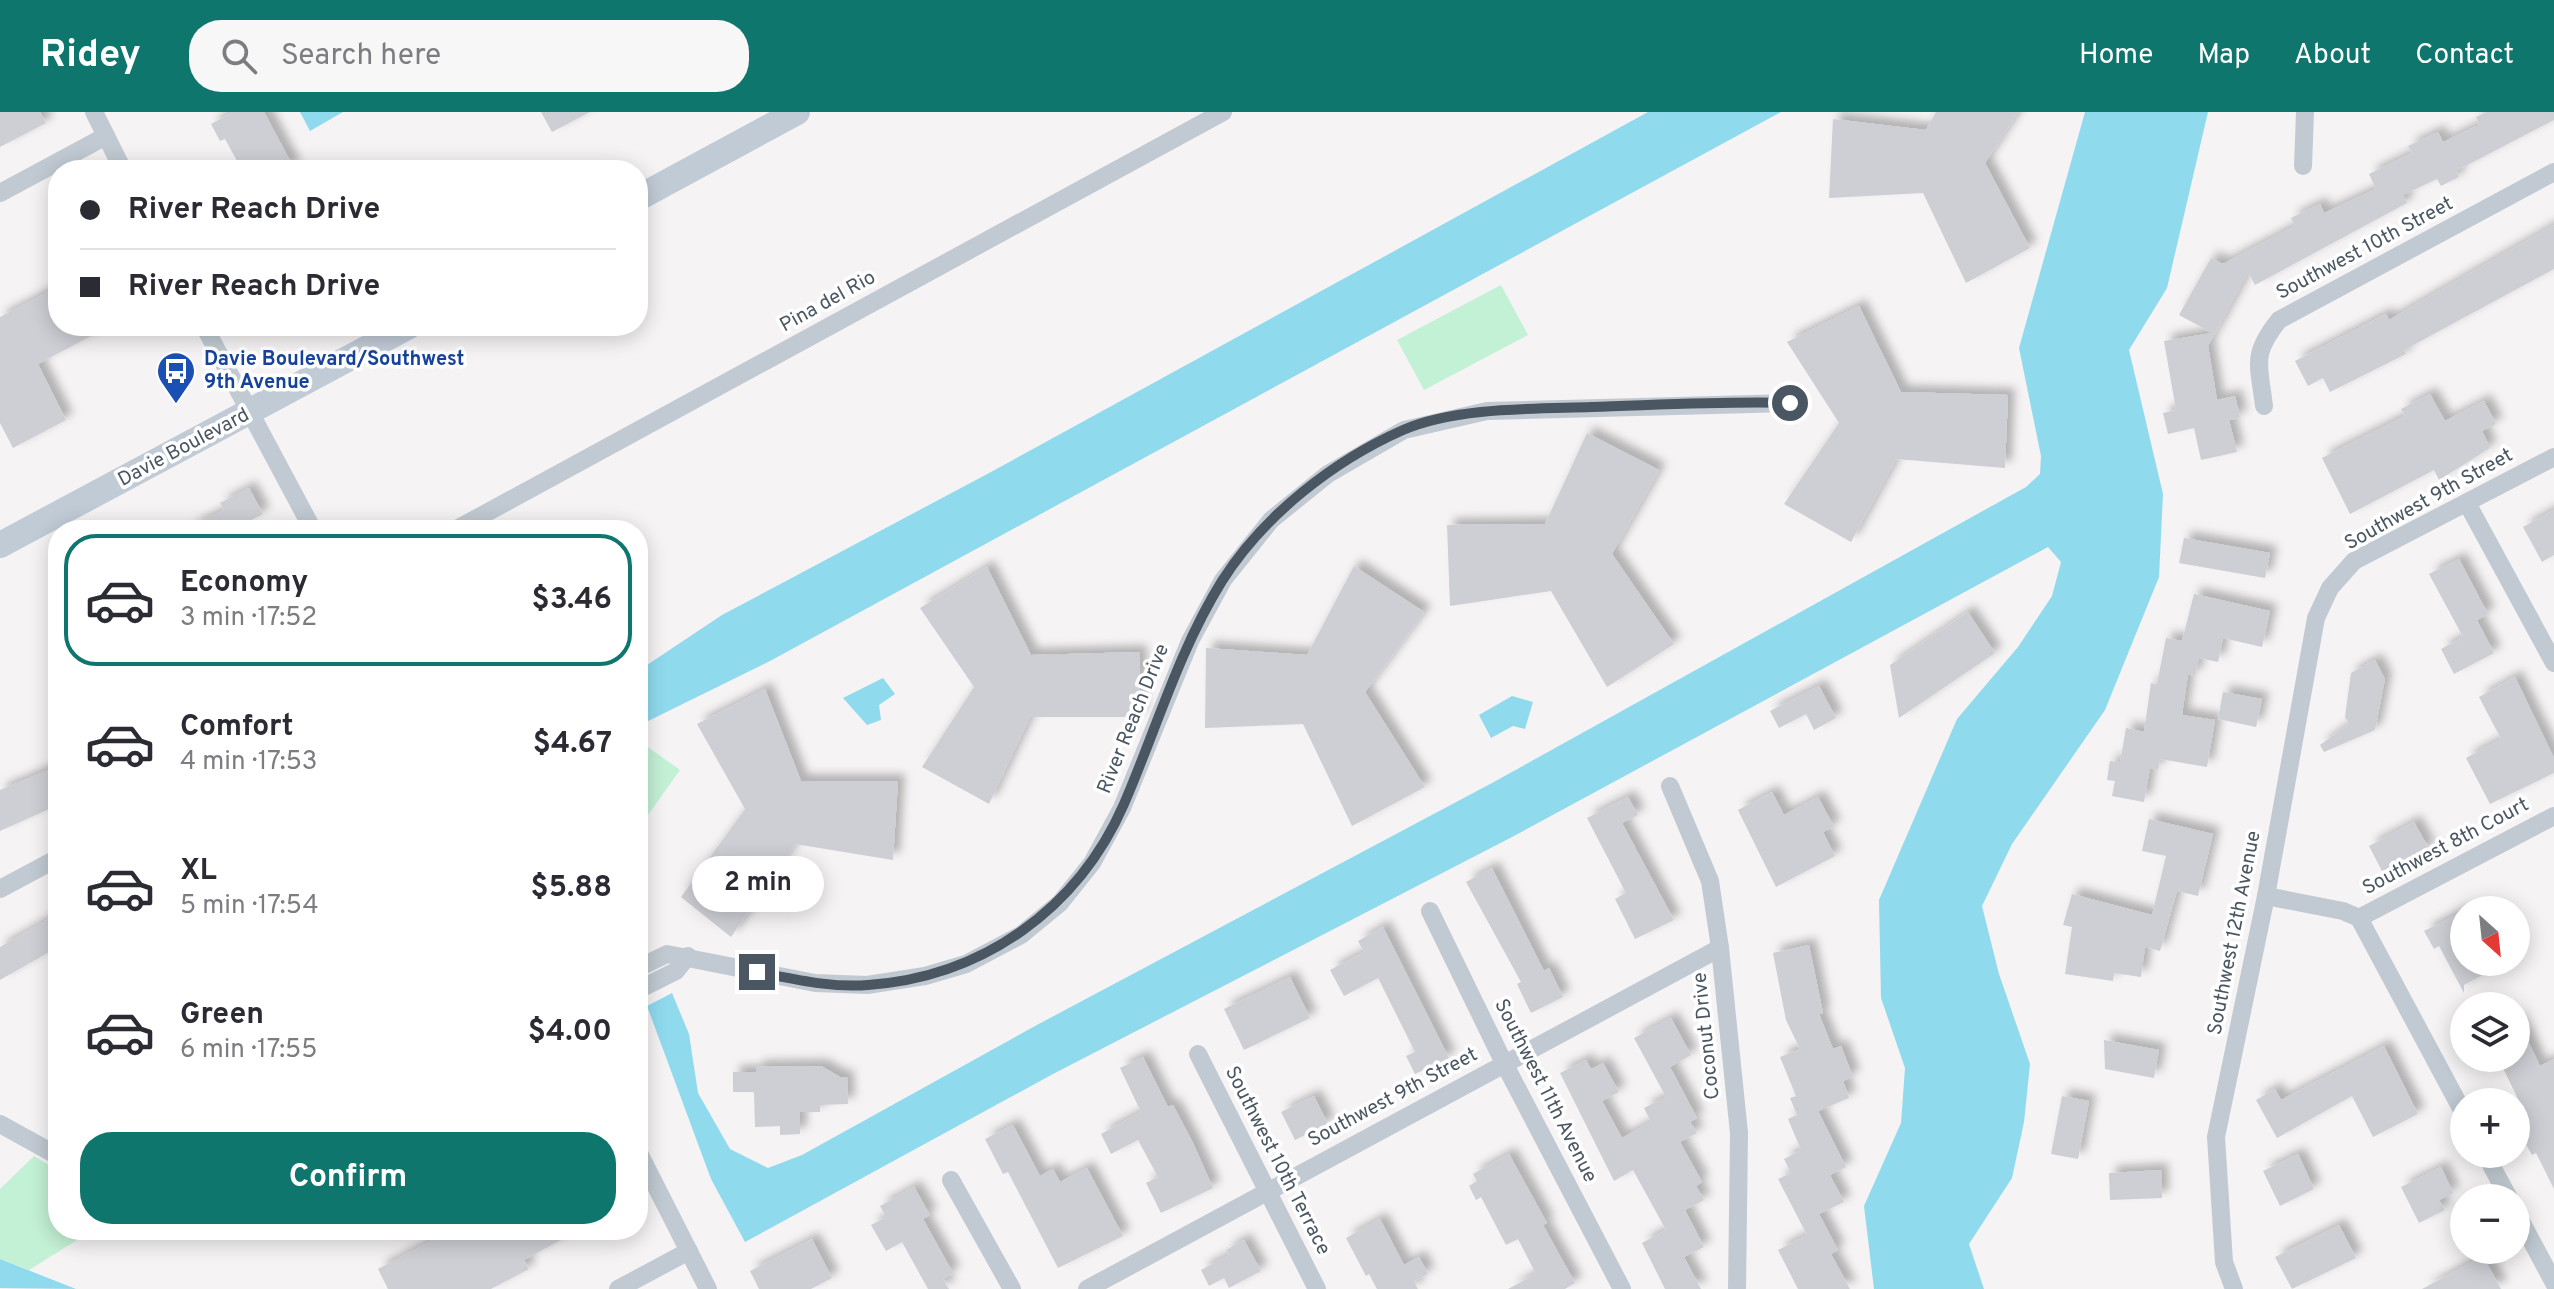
<!DOCTYPE html>
<meta charset="utf-8">
<style>
:root{--surface:#fff;--page:#f7f7f7;--text:#2b2b33;--muted:#7c7c81;--line:#e1e1e2;--accent:#0f766e}
body{margin:0;font-family:Overpass,sans-serif;background:var(--page);color:var(--text);height:100vh;display:flex;flex-direction:column;font-size:30px;white-space:nowrap}
*{box-sizing:border-box;margin:0}
p{font-size:26px;color:var(--muted)}
.icon{flex:none;width:44px;height:44px;fill:none;stroke:currentColor;stroke-width:2;stroke-linecap:round;stroke-linejoin:round}
.map{position:relative;flex:1;overflow:hidden}
.sheet{position:absolute;left:48px;top:408px;width:600px;height:720px;display:flex;flex-direction:column;background:var(--surface);border-radius:32px;box-shadow:0 4px 20px #0003}
.sheet>*{flex:none}
.banner{position:absolute;left:48px;top:48px;width:600px;height:176px;border-radius:32px;box-shadow:0 4px 20px #0003;display:grid;align-content:center;height:176px;padding:0 32px;background:var(--surface)}
.needle{width:52px;rotate:153deg}
.fabs{position:absolute;left:2450px;top:784px;display:grid;gap:16px}
.fabs a{display:grid;place-items:center;width:80px;height:80px;border-radius:50%;background:var(--surface);box-shadow:0 4px 20px #0003;font-size:40px}
.end{position:absolute;width:36px;height:36px;margin:-18px;border:10px solid #4a5661;background:#fff;box-shadow:0 0 0 4px #fff}
.from{border-radius:50%}
.bubble{position:absolute;height:56px;border-radius:28px;background:var(--surface);box-shadow:0 4px 20px #0003;font-size:26px;font-weight:700;line-height:56px;text-align:center}
.banner b{display:flex;align-items:center;gap:28px;height:76px;font-size:30px}
.banner b+b{border-top:2px solid var(--line)}
.banner i{width:20px;height:20px;background:var(--text)}
ul{padding:14px 0 0;list-style:none}
li{display:flex;align-items:center;gap:24px;height:132px;margin:0 16px 12px;padding:0 16px;border:4px solid transparent;border-radius:32px}
li div{flex:1}
li b{display:block;font-size:30px}
li em{font-style:normal;font-weight:700}
li.current{border-color:var(--accent)}
li>.icon{width:72px;height:72px;stroke-width:1.5}
.button{display:flex;gap:16px;margin-top:auto;padding:16px 32px}
.button a{flex:1;height:92px;border-radius:32px;background:var(--accent);color:#fff;font-size:32px;font-weight:700;line-height:92px;text-align:center}
header{display:flex;align-items:center;gap:48px;box-sizing:border-box;height:112px;padding:0 40px;background:var(--accent);color:#fff}
header strong{font-size:38px}
nav{display:flex;gap:44px;margin-inline-start:auto;font-size:28px}
.search{width:560px;height:72px;background:var(--page);display:flex;align-items:center;gap:20px;box-sizing:border-box;padding:0 28px;border-radius:32px;color:var(--muted);font-size:30px}
.map>svg:first-child{display:block}
</style>
<header>
<strong>Ridey</strong>
<div class="search"><svg class="icon" aria-label="search" viewBox="0 0 24 24"><circle cx="10" cy="10" r="6"/><path d="M15 15l6 6"/></svg>Search here</div>
<nav><a>Home</a><a>Map</a><a>About</a><a>Contact</a></nav>
</header>
<div class="map">
<svg width="2554" height="1177" viewBox="0 0 2554 1177">
<defs>
<filter id="shadow"><feDropShadow dx="7" dy="-7" stdDeviation="4" flood-color="#0004"/></filter>
</defs>
<rect width="100%" height="100%" fill="#f5f3f3"/>
<g fill="#c3f1d5">
<path d="M1501,173L1528,223L1424,278L1397,228Z"/>
<path d="M638,628L680,658L638,717Z"/>
<path d="M34,1044L58,1059V1118H93L29,1158L0,1147V1077Z"/>
</g>
<g fill="#90daee">
<path d="M300,0H343L310,19Z"/>
<path d="M1648,0H1781L770,549L638,614V559L722,503L991,360Z"/>
<path d="M2085,0H2208L2167,176L2129,238L2163,382L2159,465L2105,598L2012,732L1982,794L1999,862L2030,952L2024,1010L2012,1066L1969,1132L1984,1177H1874L1864,1094L1901,1011L1905,956L1881,886L1879,788L1957,607L2018,535L2052,484L2061,450L2048,435L1512,725L1053,962L745,1130L711,1067L647,894L672,881L689,922L698,981L730,1037L768,1056L802,1043L1035,914L1492,671L2026,375L2040,362L2041,344L2019,236Z"/>
<path d="M883,566L895,582L879,593L881,608L867,613L843,586Z"/>
<path d="M1512,584L1533,590L1525,617L1513,614L1491,626L1479,603Z"/>
<path d="M0,1147L76,1177L0,1176Z"/>
</g>
<g fill="#cdcfd5" filter="url(#shadow)">
<path d="M0,0H40L46,11L0,35Z"/>
<path d="M233,0H264L295,58H242L225,27L220,29L211,12Z"/>
<path d="M541,0H590L552,20Z"/>
<path d="M1936,0H2018L1985,51L2030,136L1966,171L1923,81L1829,86L1833,7L1926,18Z"/>
<path d="M2487,0H2554V8L2456,59L2459,65L2441,74L2437,67L2403,83L2407,91L2255,173L2248,160L2208,234L2217,288L2235,284L2240,306L2229,308L2237,340L2201,348L2194,316L2168,322L2163,301L2176,298L2164,229L2212,221L2179,203L2211,146L2223,152L2295,114L2291,106L2320,92L2324,101L2376,77L2369,62L2412,41L2408,34L2438,20L2443,30L2479,13L2476,5Z"/>
<path d="M2554,113V157L2404,238L2406,242L2330,280L2323,266L2308,274L2295,249L2386,202L2389,208Z"/>
<path d="M58,175V214H110L38,252L66,308L13,336L0,311V205Z"/>
<path d="M1859,194L1901,280L2008,283L2005,356L1896,347L1851,430L1784,392L1839,311L1787,230Z"/>
<path d="M2430,282L2445,309L2484,289L2496,312L2482,319L2490,336L2439,368L2434,358L2350,402L2322,346L2405,304L2401,297Z"/>
<path d="M1587,321L1659,358L1612,442L1674,532L1607,575L1551,479L1450,494L1447,413L1545,412Z"/>
<path d="M249,376L263,402L232,418H186L224,398L220,391Z"/>
<path d="M2554,398V443L2542,450L2523,415Z"/>
<path d="M2184,426L2270,441L2265,466L2179,451Z"/>
<path d="M2459,447L2488,502L2477,508L2494,541L2454,562L2441,537L2463,525L2429,462Z"/>
<path d="M1354,454L1424,500L1365,580L1425,675L1352,714L1303,612L1205,616L1206,536L1307,543Z"/>
<path d="M987,455L1031,543L1140,540V605H1030L989,692L922,655L974,575L920,496Z"/>
<path d="M2194,482L2270,499L2262,535L2223,526L2218,550L2199,546L2195,564L2188,562L2182,603L2215,608L2207,655L2160,647L2158,658L2150,656L2144,690L2112,684L2115,669L2107,668L2110,649L2120,651L2126,616L2144,620L2151,571L2157,572L2166,526L2182,529Z"/>
<path d="M1968,500L1995,541L1899,606L1890,553Z"/>
<path d="M2375,548L2385,567L2375,618L2324,640L2320,633L2349,612L2345,605L2351,561Z"/>
<path d="M2515,565L2554,646V661L2490,692L2466,646L2501,627L2479,585Z"/>
<path d="M1819,574L1836,606L1814,618L1806,602L1779,616L1770,599Z"/>
<path d="M765,577L801,669H898L893,748L795,732L731,825L681,785L745,697L697,612Z"/>
<path d="M2223,580L2262,587L2256,615L2218,607Z"/>
<path d="M58,654V693L0,719V678Z"/>
<path d="M1772,680L1784,703L1818,685L1834,715L1823,720L1835,744L1776,775L1738,698Z"/>
<path d="M1628,685L1638,703L1622,711L1674,808L1635,827L1615,787L1626,781L1587,706Z"/>
<path d="M2149,707L2213,722L2198,784L2177,779L2160,839L2145,835L2141,865L2114,861L2113,869L2065,862L2072,815L2063,813L2072,782L2152,803L2166,744L2142,739Z"/>
<path d="M2414,710L2429,737L2383,761L2369,734Z"/>
<path d="M1492,756L1544,859L1549,856L1563,885L1531,901L1517,872L1521,870L1466,770Z"/>
<path d="M2464,799V850H2506L2464,873V881L2439,834L2434,837L2424,819Z"/>
<path d="M51,806L58,818V835L0,868V835Z"/>
<path d="M1383,815L1449,946L1415,962L1406,944L1415,940L1378,866L1344,884L1330,858L1364,840L1358,829Z"/>
<path d="M1809,833L1823,901L1819,902L1833,937L1841,934L1853,965L1843,969L1849,986L1818,999L1846,1055L1830,1063L1844,1090L1819,1102L1838,1138L1831,1142L1850,1177H1798L1778,1138L1807,1123L1778,1067L1791,1061L1784,1047L1801,1038L1788,1007L1797,1003L1790,986L1796,984L1780,945L1800,937L1786,908L1773,841Z"/>
<path d="M1290,865L1310,906L1244,938L1224,897Z"/>
<path d="M2516,904L2540,954L2554,947V1077L2536,1041L2532,1043L2518,1018L2530,1011L2498,946H2516Z"/>
<path d="M1671,906L1691,943L1670,955L1697,1006L1690,1010L1697,1021L1680,1030L1702,1070L1696,1074L1704,1088L1685,1098L1704,1135L1684,1145L1701,1177H1665L1642,1131L1666,1118L1633,1058L1614,1069L1560,961L1586,948L1591,957L1603,951L1619,980L1602,989L1622,1026L1651,1010L1644,996L1666,985L1634,926Z"/>
<path d="M2104,928L2159,938L2154,966L2105,957Z"/>
<path d="M2384,934L2418,1002L2373,1025L2352,984L2277,1026L2256,988L2275,977L2281,988Z"/>
<path d="M1143,945L1168,995L1173,993L1193,1031L1213,1076L1161,1101L1146,1071L1158,1065L1138,1028L1111,1042L1101,1022L1141,1000L1120,956Z"/>
<path d="M821,954L840,965H847L848,992L820,993V1000H800V1022L780,1023V1014L755,1015L754,980H733V960H756V955Z"/>
<path d="M1314,984L1328,1012L1295,1028L1281,1000Z"/>
<path d="M2062,984L2089,989L2078,1047L2051,1042Z"/>
<path d="M1013,1013L1040,1064L1053,1057L1060,1070L1087,1056L1123,1124L1058,1156L1008,1060L1003,1062L985,1027Z"/>
<path d="M1509,1042L1547,1111L1543,1113L1575,1171L1565,1177H1508L1536,1162L1518,1127L1506,1133L1481,1085L1476,1088L1469,1074L1477,1069L1473,1062Z"/>
<path d="M2298,1042L2314,1077L2280,1094L2263,1059Z"/>
<path d="M2441,1055L2453,1081L2439,1088L2445,1098L2419,1111L2401,1075Z"/>
<path d="M2161,1058L2162,1086L2110,1088L2109,1061Z"/>
<path d="M914,1075L930,1103L923,1107L953,1161L943,1167L949,1177H928L902,1130L886,1139L871,1113L886,1105L880,1094Z"/>
<path d="M1380,1107L1404,1153L1419,1145L1428,1162L1414,1169L1418,1177H1377L1369,1162L1366,1164L1346,1126Z"/>
<path d="M2339,1113L2356,1146L2292,1177L2275,1145Z"/>
<path d="M452,1118H579L524,1148L529,1157L491,1177H388L378,1157Z"/>
<path d="M812,1127L832,1166L811,1177H759L750,1159Z"/>
<path d="M1244,1128L1261,1159L1229,1176L1224,1166L1209,1174L1201,1158L1229,1143L1226,1138Z"/>
<path d="M2483,1144L2501,1177H2422Z"/>
</g>
<g fill="none" stroke-linecap="round" stroke-linejoin="round">
<g stroke="#c1cad2" stroke-width="18">
<path d="M94,0L123,58"/>
<path d="M2303,54L2305,0"/>
<path d="M0,81L106,24"/>
<path d="M204,214L313,418"/>
<path d="M2264,294C2259,252 2251,243 2279,208L2554,60"/>
<path d="M2467,391L2554,551"/>
<path d="M455,418L1223,0"/>
<path d="M1670,674L1710,769L1720,836L1739,1021L1737,1177"/>
<path d="M0,777L58,746"/>
<path d="M2266,784L2343,799L2359,806L2464,1002"/>
<path d="M1430,799L1504,951L1622,1177"/>
<path d="M2359,806L2554,704"/>
<path d="M638,856L667,842L815,871L867,873L925,864L966,852L1021,823L1060,791L1092,751L1122,696L1190,529L1223,468L1271,408L1328,362L1404,318L1487,299L1790,291"/>
<path d="M638,878L676,859L688,844"/>
<path d="M1198,942L1317,1177"/>
<path d="M0,1012L58,1044"/>
<path d="M638,1039L708,1177"/>
<path d="M2485,1042L2509,1086"/>
<path d="M951,1068L1012,1177"/>
<path d="M2516,1100L2554,1171"/>
<path d="M618,1177L689,1139"/>
<path d="M1087,1177L1720,836"/>
<path d="M2234,1177L2224,1150L2216,1025L2266,784L2316,506L2330,476L2354,449L2554,345"/>
</g>
<g stroke="#c1cbd6" stroke-width="26">
<path d="M638,86L797,0"/>
<path d="M0,433L409,214"/>
</g>
</g>
<g fill="none" stroke-linecap="round" stroke-linejoin="round">
<path stroke="#4a5661" stroke-width="10" d="M757,860C794,867 831,876 868,873C983,865 1078,797 1124,692C1156,618 1179,538 1222,469C1263,404 1333,349 1403,318C1456,295 1534,297 1592,295C1658,293 1724,289 1790,291"/>
</g>
<defs>
<g id="bus-pin" transform="scale(2)"><path d="M0 17L-7.5 6A9.5 9.5 0 1 1 7.5 6Z" fill="#1a4fb4" stroke="#fff"/><path d="M-5-6H5V4H4V6H2V4H-2V6H-4V4H-5ZM-3.5-4V0h7V-4ZM-3.5 1.2v1.5H-2V1.2ZM2 1.2v1.5H3.5V1.2Z" fill="#fff"/></g>
</defs>
<g fill-rule="evenodd">
<use href="#bus-pin" x="176" y="259"/>
</g>
<g text-anchor="middle" dominant-baseline="central" stroke-width="7" stroke-linejoin="round" paint-order="stroke">
<g font-size="20" fill="#4a5661" stroke="#fff">
<text transform="translate(2365 137) rotate(-28)">Southwest 10th Street</text>
<text transform="translate(828 190) rotate(-29)">Pina del Rio</text>
<text transform="translate(184 336) rotate(-28)">Davie Boulevard</text>
<text transform="translate(2429 388) rotate(-29)">Southwest 9th Street</text>
<text transform="translate(1134 607) rotate(-68)">River Reach Drive</text>
<text transform="translate(2446 735) rotate(-28)">Southwest 8th Court</text>
<text transform="translate(2235 821) rotate(-79)">Southwest 12th Avenue</text>
<text transform="translate(1707 924) rotate(-96)">Coconut Drive</text>
<text transform="translate(1545 979) rotate(63)">Southwest 11th Avenue</text>
<text transform="translate(1393 986) rotate(-28)">Southwest 9th Street</text>
<text transform="translate(1277 1049) rotate(63)">Southwest 10th Terrace</text>
</g>
<g font-size="20" font-weight="bold" fill="#164399" stroke="#fff" text-anchor="start">
<text x="204" y="248">Davie Boulevard/Southwest<tspan x="204" dy="23">9th Avenue</tspan></text>
</g>
</g>
</svg>
<div class="fabs">
<a><svg class="needle" viewBox="-14 -14 28 28"><path d="M0-13l5 13h-10z" fill="#e53935"/><path d="M0 13l5-13h-10z" fill="#7c7c81"/></svg></a>
<a><svg class="icon" aria-label="layers" viewBox="0 0 24 24"><path d="M12 4l9 5-9 5-9-5zM3 14l9 5 9-5"/></svg></a>
<a>+</a>
<a>−</a>
</div>
<i class="end from" style="left:1790px;top:291px"></i>
<i class="end" style="left:757px;top:860px"></i>
<div class="bubble" style="left:692px;top:744px;width:132px">2 min</div>
<div class="banner">
<b><i class="from"></i>River Reach Drive</b>
<b><i></i>River Reach Drive</b>
</div>
<section class="sheet">
<ul>
<li class="current"><svg class="icon" aria-label="car" viewBox="0 0 24 24"><path d="M5 17H2v-5l4-1 3-4h7l3 4 3 1v5h-3M9 17h6M6 11h13"/><circle cx="7" cy="17" r="2"/><circle cx="17" cy="17" r="2"/></svg><div><b>Economy</b><p>3 min · 17:52</p></div><em>$3.46</em></li>
<li><svg class="icon" aria-label="car" viewBox="0 0 24 24"><path d="M5 17H2v-5l4-1 3-4h7l3 4 3 1v5h-3M9 17h6M6 11h13"/><circle cx="7" cy="17" r="2"/><circle cx="17" cy="17" r="2"/></svg><div><b>Comfort</b><p>4 min · 17:53</p></div><em>$4.67</em></li>
<li><svg class="icon" aria-label="car" viewBox="0 0 24 24"><path d="M5 17H2v-5l4-1 3-4h7l3 4 3 1v5h-3M9 17h6M6 11h13"/><circle cx="7" cy="17" r="2"/><circle cx="17" cy="17" r="2"/></svg><div><b>XL</b><p>5 min · 17:54</p></div><em>$5.88</em></li>
<li><svg class="icon" aria-label="car" viewBox="0 0 24 24"><path d="M5 17H2v-5l4-1 3-4h7l3 4 3 1v5h-3M9 17h6M6 11h13"/><circle cx="7" cy="17" r="2"/><circle cx="17" cy="17" r="2"/></svg><div><b>Green</b><p>6 min · 17:55</p></div><em>$4.00</em></li>
</ul>
<div class="button"><a>Confirm</a></div>
</section>
</div>
